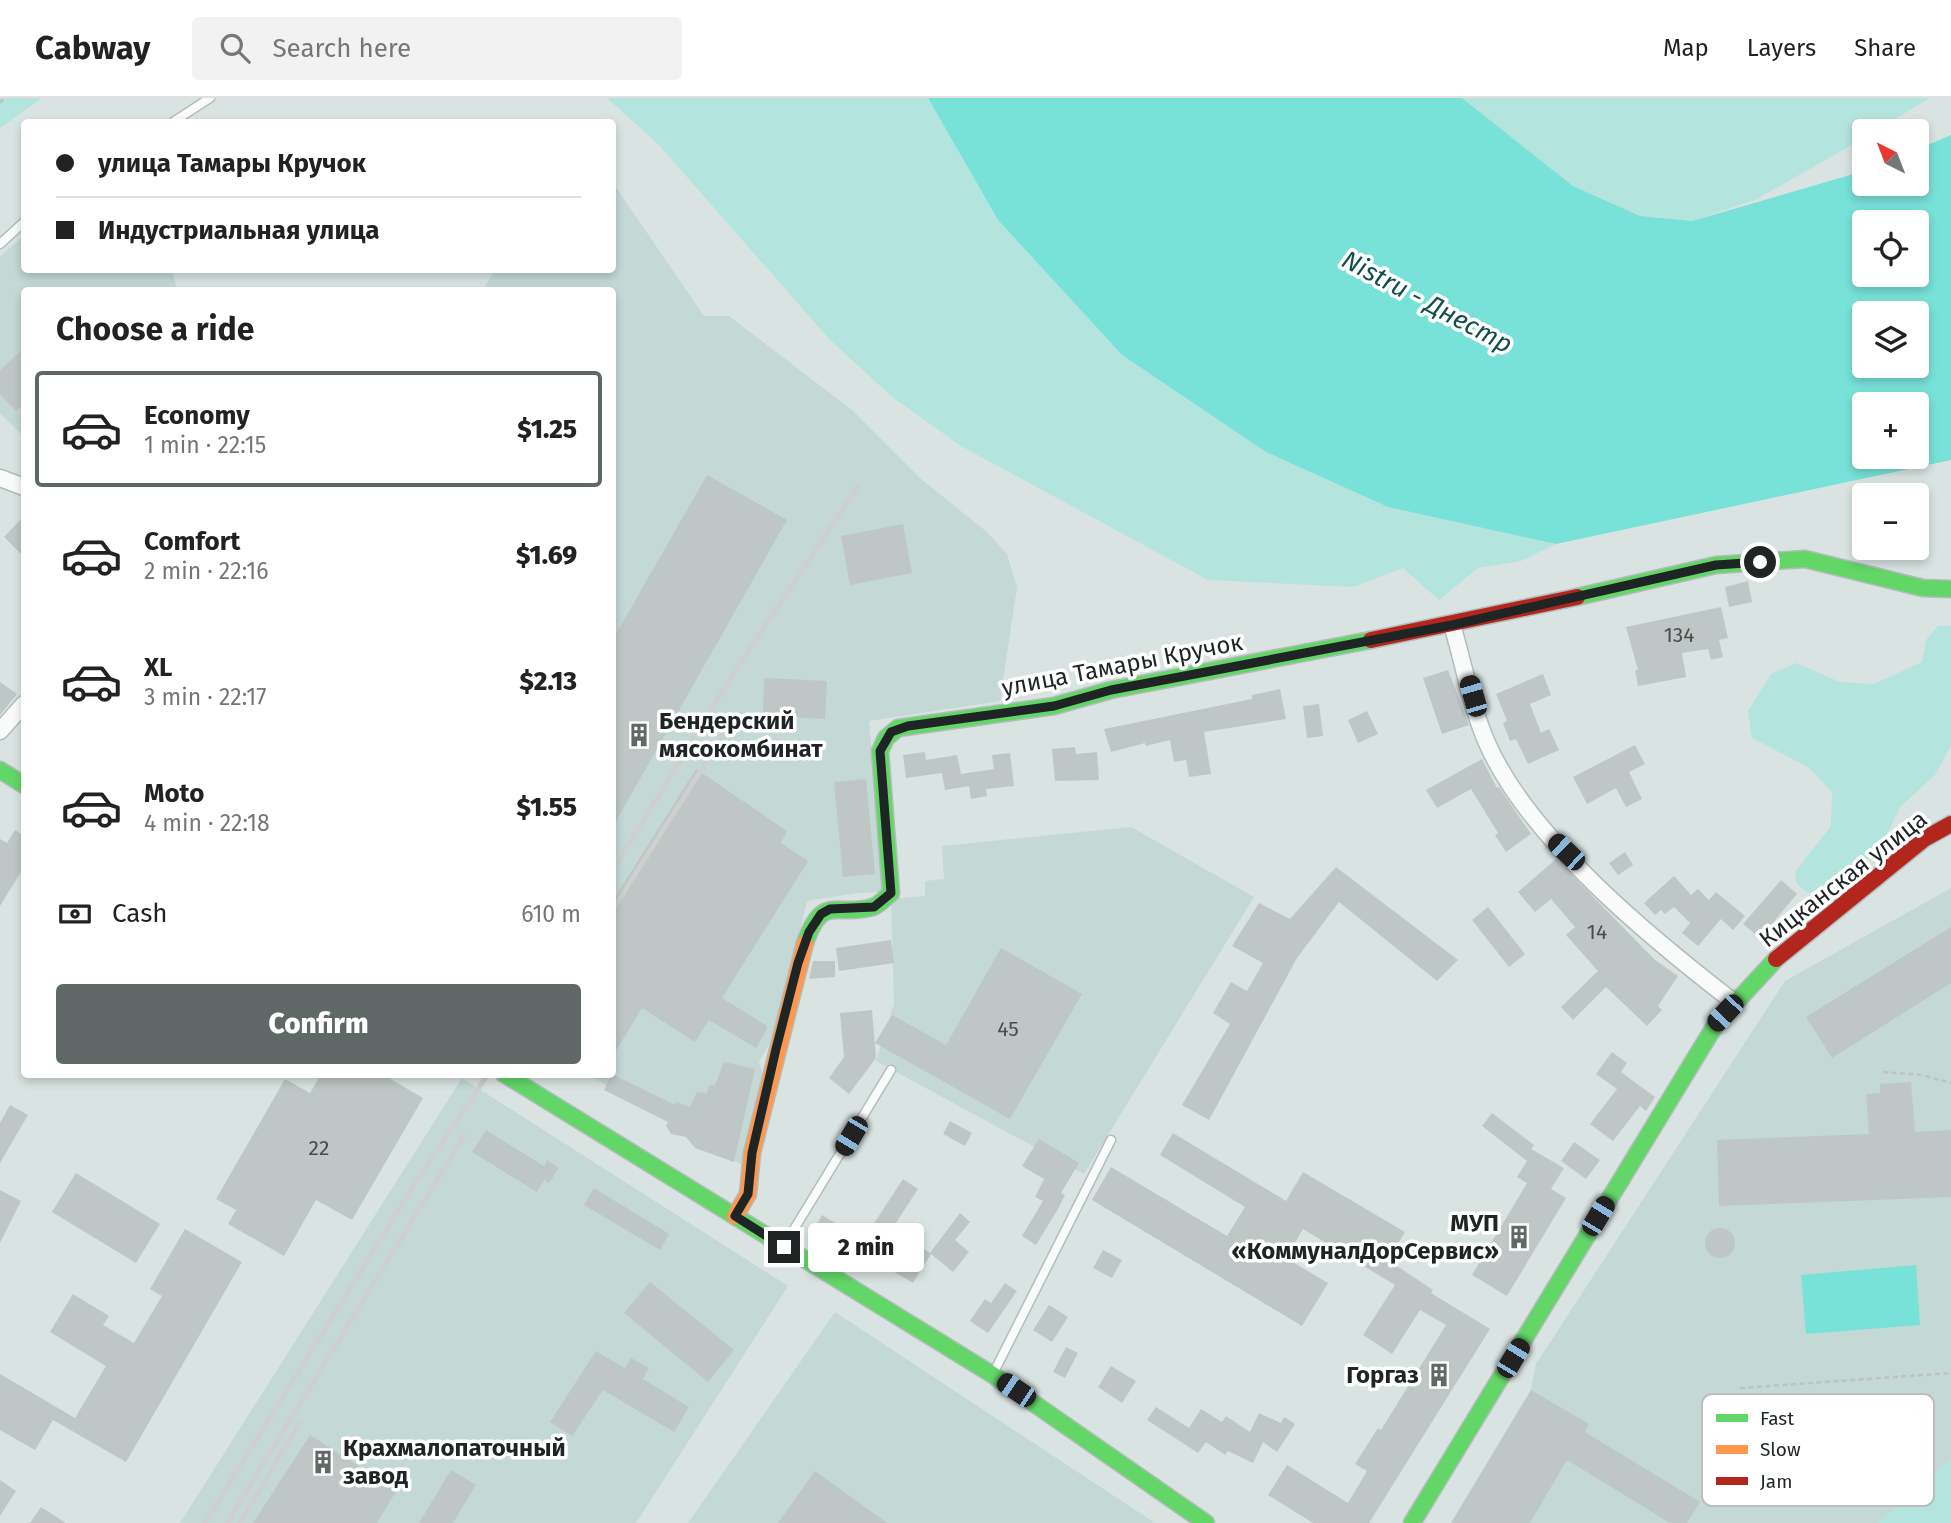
<!DOCTYPE html>
<meta charset="utf-8">
<style>
:root{--surface:#fff;--page:#f2f2f2;--text:#222;--muted:#767676;--line:#e0e0e0;--accent:#5f6866}
body{margin:0;font-family:"Fira Sans",sans-serif;background:var(--page);color:var(--text);height:100vh;display:flex;flex-direction:column;font-size:26px;white-space:nowrap}
*{box-sizing:border-box;margin:0}
p{font-size:23px;color:var(--muted)}
.icon{flex:none;width:38px;height:38px;fill:none;stroke:currentColor;stroke-width:2;stroke-linecap:round;stroke-linejoin:round}
.map{position:relative;flex:1;overflow:hidden}
.drawer{position:absolute;left:21px;top:189px;width:595px;height:791px;display:flex;flex-direction:column;background:var(--surface);border-radius:7px;box-shadow:0 4px 10px #0003}
.drawer>*{flex:none}
.banner{position:absolute;left:21px;top:21px;width:595px;height:154px;border-radius:7px;box-shadow:0 4px 10px #0003;display:grid;align-content:center;height:154px;padding:0 35px;background:var(--surface)}
.needle{width:46px;rotate:318deg}
.buttons{position:absolute;left:1852px;top:21px;display:grid;gap:14px}
.buttons a{display:grid;place-items:center;width:77px;height:77px;border-radius:7px;background:var(--surface);box-shadow:0 4px 10px #0003;font-size:35px}
.end{position:absolute;width:32px;height:32px;margin:-16px;border:9px solid #1e2524;background:#fff;box-shadow:0 0 0 4px #fff}
.from{border-radius:50%}
.bubble{position:absolute;height:49px;border-radius:7px;background:var(--surface);box-shadow:0 4px 10px #0003;font-size:23px;font-weight:800;line-height:49px;text-align:center}
.car{position:absolute;width:21px;height:42px;margin:-21px -10px;border-radius:9px;box-shadow:0 0 5px 2px #0007;background:linear-gradient(#222 24%,#8ab4d8 0 40%,#222 0 76%,#8ab4d8 0 86%,#222 0)}
.banner b{display:flex;align-items:center;gap:24px;height:66px;font-size:26px}
.banner b+b{border-top:2px solid var(--line)}
.banner i{width:18px;height:18px;background:var(--text)}
ul{padding:0;list-style:none}
li{display:flex;align-items:center;gap:21px;height:116px;margin:0 14px 10px;padding:0 21px;border:4px solid transparent;border-radius:7px}
li div{flex:1}
li b{display:block;font-size:26px}
li em{font-style:normal;font-weight:800}
li.selected{border-color:var(--accent)}
li>.icon{width:63px;height:63px;stroke-width:1.5}
h2{padding:0 35px;font-size:32px;line-height:84px}
.pay{display:flex;align-items:center;gap:18px;height:77px;padding:0 35px;font-size:26px}
.pay p{margin-inline-start:auto}
.action{display:flex;gap:14px;margin-top:auto;padding:14px 35px}
.action a{flex:1;height:80px;border-radius:7px;background:var(--accent);color:#fff;font-size:28px;font-weight:800;line-height:80px;text-align:center}
header{display:flex;align-items:center;gap:42px;box-sizing:border-box;height:98px;padding:0 35px;background:var(--surface);border-bottom:2px solid var(--line)}
header strong{font-size:33px}
nav{display:flex;gap:38px;margin-inline-start:auto;font-size:24px}
.search{width:490px;height:63px;background:var(--page);display:flex;align-items:center;gap:18px;box-sizing:border-box;padding:0 24px;border-radius:7px;color:var(--muted);font-size:26px}
.map>svg:first-child{display:block}
</style>
<header>
<strong>Cabway</strong>
<div class="search"><svg class="icon" aria-label="search" viewBox="0 0 24 24"><circle cx="10" cy="10" r="6"/><path d="M15 15l6 6"/></svg>Search here</div>
<nav><a>Map</a><a>Layers</a><a>Share</a></nav>
</header>
<div class="map">
<svg width="1951" height="1425" viewBox="0 0 1951 1425">
<rect width="100%" height="100%" fill="#d9e4e2"/>
<g fill="#c4d8d5">
<path d="M613,85L704,218H729L852,312L921,381L987,434L1007,456L1017,489L1000,603L869,623L884,794L857,795L807,803L775,936L759,964L766,985L742,1067L589,977L612,976V192H483L495,172H612Z"/>
<path d="M24,137V172H172L177,192H24V339L0,315V159Z"/>
<path d="M1131,729L1254,799L1084,1076L876,963L894,906L891,801L925,798V783L944,781L942,748Z"/>
<path d="M1951,790V1361L1879,1425H1451L1531,1292L1536,1266L1785,883Z"/>
<path d="M462,980L788,1188L636,1425H180Z"/>
<path d="M835,1214L1155,1425H688Z"/>
</g>
<g fill="#b3e4de">
<path d="M0,0H42L0,30Z"/>
<path d="M607,0H928L998,122L1122,257L1266,354L1388,409L1556,446L1521,463L1478,470L1439,502L1403,470L1353,489L1208,482L961,348L891,298L829,241L658,46Z"/>
<path d="M1462,0H1930L1875,33H1864V40L1755,102L1692,123L1640,118L1573,88Z"/>
<path d="M1938,528H1951V648L1935,677L1900,709L1886,738L1870,759L1828,791L1808,795L1796,785L1795,774L1831,728L1832,694L1808,669L1752,640L1748,613L1771,576L1796,565L1840,584L1874,586L1922,564L1926,542Z"/>
<path d="M1951,1361V1425H1879Z"/>
</g>
<g fill="#78e2d8" fill-rule="evenodd">
<path d="M928,0H1462L1573,88L1640,118L1692,123L1864,73V86H1916V52L1951,37V362L1556,446L1388,409L1266,354L1122,257L998,122ZM1864,124H1916V177H1864ZM1864,215H1916V268H1864ZM1864,306H1916V359H1864Z"/>
<path d="M1916,1167L1920,1227L1806,1236L1801,1177Z"/>
</g>
<g fill="#bfc7c6">
<path d="M24,250V306L16,313L0,296V272Z"/>
<path d="M707,377L787,422L612,730V543Z"/>
<path d="M24,418V459L4,439Z"/>
<path d="M903,426L912,475L850,487L841,438Z"/>
<path d="M1748,483L1752,504L1729,509L1725,489Z"/>
<path d="M1721,509L1728,540L1719,542L1723,559L1711,562L1708,551L1682,555L1686,579L1638,588L1635,572H1638L1626,529Z"/>
<path d="M1448,572L1469,627L1442,636L1423,580Z"/>
<path d="M1543,576L1551,597L1530,606L1541,635L1549,631L1559,652L1528,666L1516,641L1510,643L1503,625L1507,623L1496,596Z"/>
<path d="M764,580L827,583L825,621L763,618Z"/>
<path d="M0,584L17,596L0,617Z"/>
<path d="M1280,591L1286,621L1204,634L1211,676L1189,679L1186,662L1174,664L1170,642L1146,648L1145,645L1111,654L1104,631L1252,601V597Z"/>
<path d="M1319,606L1323,638L1307,640L1303,608Z"/>
<path d="M1367,613L1378,636L1358,645L1348,622Z"/>
<path d="M1635,647L1645,666L1629,674L1642,701L1626,709L1616,690L1587,706L1573,679Z"/>
<path d="M1075,649L1076,656L1097,654L1099,682L1055,683L1052,651Z"/>
<path d="M925,654L926,662L957,657L961,676L994,671L992,657L1010,655L1014,688L986,691L987,698L971,701L969,688L945,692L942,675L906,680L903,657Z"/>
<path d="M1482,661L1497,690L1499,689L1531,736L1506,754L1495,737L1498,735L1471,691L1437,710L1426,692Z"/>
<path d="M696,671L787,733L781,745L808,763L722,900L767,928L766,933L756,950L709,922L695,944L642,910L612,959V804Z"/>
<path d="M866,681L875,776L843,779L834,684Z"/>
<path d="M15,732L24,738V769L0,808V741L7,745Z"/>
<path d="M1625,754L1633,767L1618,777L1609,765Z"/>
<path d="M1556,761L1655,862L1678,878L1658,908L1662,912L1647,928L1606,889L1573,922L1561,909L1598,873L1566,837L1575,829L1551,801L1535,814L1518,794Z"/>
<path d="M1336,769L1458,862L1437,883L1339,804L1297,860L1209,1022L1182,1007L1230,926L1213,915L1231,884L1247,893L1263,865L1232,848L1259,805L1290,821Z"/>
<path d="M1674,778L1691,797L1698,791L1709,802L1716,794L1745,818L1733,832L1721,821L1698,848L1682,835L1690,825L1674,809L1665,816L1661,812L1655,817L1644,805Z"/>
<path d="M1781,782L1797,796L1760,840L1743,826Z"/>
<path d="M1488,809L1525,856L1509,869L1472,822Z"/>
<path d="M1951,829V885L1832,960L1806,919Z"/>
<path d="M891,842L894,865L839,873L836,850Z"/>
<path d="M1001,850L1082,896L1010,1021L875,945L892,917L946,947Z"/>
<path d="M813,863H835V879L809,881Z"/>
<path d="M872,912L876,960L849,996L829,980L844,959L840,915Z"/>
<path d="M1612,954L1627,965L1621,974L1655,999L1646,1013L1640,1008L1613,1043L1590,1026L1617,991L1596,976Z"/>
<path d="M724,964L755,971L734,1064L695,1050L686,1039L671,1036L666,1028L668,1024L604,992L612,976L675,1007L676,1004L690,1009L697,994L707,995L709,987H715Z"/>
<path d="M321,976H382L423,1000L352,1122L316,1102L284,1158L228,1126L236,1112L216,1101L285,981L310,995Z"/>
<path d="M1911,984L1915,1034L1951,1032V1099L1719,1108L1717,1042L1869,1036L1866,996L1880,995V986Z"/>
<path d="M10,1007L28,1017L0,1065V1025Z"/>
<path d="M1492,1015L1534,1047L1531,1051L1564,1070L1551,1091L1566,1100L1507,1198L1472,1177L1527,1085L1517,1079L1527,1063L1482,1028Z"/>
<path d="M950,1023L972,1035L965,1048L943,1036Z"/>
<path d="M486,1032L544,1068L547,1062L559,1070L549,1085L544,1082L537,1094L472,1054Z"/>
<path d="M1173,1035L1286,1103L1303,1074L1405,1134L1388,1162L1433,1192L1431,1195L1490,1231L1369,1425H1313L1268,1397L1287,1367L1348,1405L1367,1373L1355,1366L1378,1330L1381,1332L1446,1227L1420,1212L1392,1256L1363,1237L1395,1187L1303,1131L1286,1160L1328,1185L1302,1228L1092,1102L1111,1069L1227,1138L1245,1109L1160,1057Z"/>
<path d="M1039,1041L1079,1065L1061,1095L1065,1097L1058,1111L1036,1147L1022,1138L1043,1103L1035,1099L1044,1081L1022,1068Z"/>
<path d="M1574,1044L1600,1062L1586,1081L1561,1063Z"/>
<path d="M76,1075L160,1126L136,1165L52,1114Z"/>
<path d="M903,1081L918,1091L892,1131L930,1155L960,1115L970,1124L955,1142L969,1154L953,1174L931,1156L913,1185L874,1162L870,1169L815,1129L822,1117L863,1142Z"/>
<path d="M594,1090L669,1136L660,1152L584,1107Z"/>
<path d="M0,1092L21,1103L0,1145Z"/>
<circle cx="1720" cy="1145" r="15"/>
<path d="M185,1131L242,1164L126,1364L53,1322L35,1352L0,1332V1276L75,1320L106,1268L50,1234L73,1196L109,1218L103,1227L134,1245L162,1198L150,1191Z"/>
<path d="M1103,1152L1122,1162L1112,1180L1093,1170Z"/>
<path d="M650,1184L734,1252L708,1284L624,1215Z"/>
<path d="M1005,1185L1017,1193L988,1235L970,1223L985,1201L991,1205Z"/>
<path d="M1049,1207L1068,1219L1052,1244L1033,1232Z"/>
<path d="M1066,1249L1078,1255L1065,1280L1053,1274Z"/>
<path d="M596,1253L625,1270L631,1260L649,1270L643,1281L689,1309L674,1334L603,1292L572,1338L550,1324Z"/>
<path d="M1111,1268L1136,1283L1122,1305L1098,1289Z"/>
<path d="M1531,1292L1589,1326L1585,1334L1700,1404L1687,1425H1670L1567,1362L1530,1425H1451Z"/>
<path d="M1156,1309L1189,1330L1201,1311L1222,1324L1226,1318L1250,1334L1259,1315L1281,1325L1284,1319L1295,1326L1277,1354L1263,1344L1253,1365L1228,1353L1225,1357L1206,1344L1198,1355L1147,1322Z"/>
<path d="M310,1337L397,1392L377,1425H253Z"/>
<path d="M451,1372L476,1387L453,1425H419Z"/>
<path d="M815,1373L887,1425H778Z"/>
<path d="M0,1382L16,1393L0,1418Z"/>
<path d="M41,1409L66,1425H30Z"/>
</g>
<g fill="none" stroke-linecap="round" stroke-linejoin="round">
<g stroke="#b4bcbb" stroke-width="11">
<g id="lane">
<path d="M173,24L210,0"/>
<path d="M0,146L24,124"/>
<path d="M785,1146L891,972"/>
<path d="M994,1274L1111,1042"/>
</g>
</g>
<g stroke="#b4bcbb" stroke-width="19">
<g id="street">
<path d="M0,380L24,389"/>
<path d="M1452,527C1464,566 1471,609 1487,645C1529,741 1653,842 1735,905"/>
<path d="M0,633L24,606"/>
</g>
</g>
<g stroke="#b4bcbb" stroke-width="19">
<g id="fast">
<path d="M1577,499L1716,467L1805,461L1923,490L1951,491"/>
<path d="M0,672L24,687"/>
<path d="M805,845C823,794 837,820 873,809C879,807 886,799 891,795L880,653L886,640L898,630L1054,608L1111,592L1371,542"/>
<path d="M504,976L993,1277L1206,1425"/>
<path d="M1412,1425L1716,926L1776,861"/>
</g>
</g>
<g stroke="#b4bcbb" stroke-width="19">
<path id="slow" d="M735,1118L748,1096L752,1055L805,845"/>
</g>
<g stroke="#b4bcbb" stroke-width="19">
<g id="jam">
<path d="M1371,542L1577,499"/>
<path d="M1776,861L1924,741L1951,726"/>
</g>
</g>
<g stroke="#bfc2c2" stroke-width="2.5" stroke-dasharray="5 3.5" stroke-linecap="butt">
<path d="M0,5L4,0"/>
<path d="M1883,974L1922,977L1951,985"/>
<path d="M1740,1290L1951,1275"/>
</g>
<use href="#lane" stroke="#f9fbfb" stroke-width="8"/>
<use href="#street" stroke="#f9fbfb" stroke-width="16"/>
<use href="#fast" stroke="#63d668" stroke-width="16"/>
<use href="#slow" stroke="#ff974d" stroke-width="16"/>
<use href="#jam" stroke="#b3261e" stroke-width="16"/>
<g stroke="#ced0d0" stroke-width="5">
<path d="M612,774L733,576L858,388"/>
<path d="M612,813L732,623"/>
<path d="M205,1425L416,1084L488,976"/>
<path d="M227,1425L464,1038"/>
<path d="M240,1425L299,1326"/>
</g>
</g>
<g fill="none" stroke-linecap="round" stroke-linejoin="round">
<path stroke="#1e2524" stroke-width="9" d="M784,1149L735,1118L748,1096L752,1055L776,951L798,865L809,834L821,816L830,811L874,809L891,795L880,653L891,634L908,628L1054,608L1111,592L1452,527L1716,467L1760,464"/>
</g>
<defs>
<g id="building-bare" transform="scale(1.89)"><path d="M-4-6H4V6H1V3H-1V6H-4ZM-2.5-4.3h1.7v1.8h-1.7ZM.8-4.3h1.7v1.8H.8ZM-2.5-1h1.7V.8h-1.7ZM.8-1h1.7V.8H.8Z" fill="#5f6866" stroke="#fff" stroke-width="2.5" paint-order="stroke"/></g>
</defs>
<g fill-rule="evenodd">
<use href="#building-bare" x="639" y="637"/>
<use href="#building-bare" x="1519" y="1139"/>
<use href="#building-bare" x="1439" y="1277"/>
<use href="#building-bare" x="323" y="1364"/>
</g>
<g text-anchor="middle" dominant-baseline="central" stroke-width="7" stroke-linejoin="round" paint-order="stroke">
<g font-size="21" fill="#464e4c">
<text x="1679" y="537">134</text>
<text x="1597" y="834">14</text>
<text x="1008" y="931">45</text>
<text x="319" y="1050">22</text>
</g>
<g font-size="24" fill="#1e2524" stroke="#fff">
<text transform="translate(1122 567) rotate(-11)">улица Тамары Кручок</text>
<text transform="translate(1843 781) rotate(-38)">Кицканская улица</text>
</g>
<g font-size="24" font-weight="bold" fill="#1e2524" stroke="#fff" text-anchor="start">
<text x="659" y="623">Бендерский<tspan x="659" dy="28">мясокомбинат</tspan></text>
<text x="1499" y="1125" text-anchor="end">МУП<tspan x="1499" dy="28">«КоммуналДорСервис»</tspan></text>
<text x="1419" y="1277" text-anchor="end">Горгаз</text>
<text x="343" y="1350">Крахмалопаточный<tspan x="343" dy="28">завод</tspan></text>
</g>
<g font-size="26" font-style="italic" fill="#11504a" stroke="#fff">
<text transform="translate(1427 204) rotate(28)">Nistru - Днестр</text>
</g>
</g>
<rect x="1702" y="1296" width="232" height="112" rx="10" fill="#fff" stroke="#bcbebd" stroke-width="2"/>
<rect x="1716" y="1316" width="32" height="8" fill="#63d668"/>
<rect x="1716" y="1347" width="32" height="9" fill="#ff974d"/>
<rect x="1716" y="1379" width="32" height="8" fill="#b3261e"/>
<g font-size="19" fill="#1e2524">
<text x="1760" y="1327">Fast</text>
<text x="1760" y="1358">Slow</text>
<text x="1760" y="1390">Jam</text>
</g>
</svg>
<div class="buttons">
<a><svg class="needle" viewBox="-14 -14 28 28"><path d="M0-13l5 13h-10z" fill="#e53935"/><path d="M0 13l5-13h-10z" fill="#767676"/></svg></a>
<a><svg class="icon" aria-label="locate" viewBox="0 0 24 24"><circle cx="12" cy="12" r="6"/><path d="M12 2v4M12 18v4M2 12h4M18 12h4"/></svg></a>
<a><svg class="icon" aria-label="layers" viewBox="0 0 24 24"><path d="M12 4l9 5-9 5-9-5zM3 14l9 5 9-5"/></svg></a>
<a>+</a>
<a>−</a>
</div>
<i class="end from" style="left:1760px;top:464px"></i>
<i class="end" style="left:784px;top:1149px"></i>
<div class="bubble" style="left:808px;top:1125px;width:116px">2 min</div>
<i class="car" style="left:1473px;top:598px;rotate:344deg"></i>
<i class="car" style="left:1566px;top:754px;rotate:314deg"></i>
<i class="car" style="left:1725px;top:915px;rotate:223deg"></i>
<i class="car" style="left:851px;top:1038px;rotate:211deg"></i>
<i class="car" style="left:1598px;top:1118px;rotate:31deg"></i>
<i class="car" style="left:1513px;top:1260px;rotate:31deg"></i>
<i class="car" style="left:1016px;top:1292px;rotate:304deg"></i>
<div class="banner">
<b><i class="from"></i>улица Тамары Кручок</b>
<b><i></i>Индустриальная улица</b>
</div>
<section class="drawer">
<h2>Choose a ride</h2>
<ul>
<li class="selected"><svg class="icon" aria-label="car" viewBox="0 0 24 24"><path d="M5 17H2v-5l4-1 3-4h7l3 4 3 1v5h-3M9 17h6M6 11h13"/><circle cx="7" cy="17" r="2"/><circle cx="17" cy="17" r="2"/></svg><div><b>Economy</b><p>1 min · 22:15</p></div><em>$1.25</em></li>
<li><svg class="icon" aria-label="car" viewBox="0 0 24 24"><path d="M5 17H2v-5l4-1 3-4h7l3 4 3 1v5h-3M9 17h6M6 11h13"/><circle cx="7" cy="17" r="2"/><circle cx="17" cy="17" r="2"/></svg><div><b>Comfort</b><p>2 min · 22:16</p></div><em>$1.69</em></li>
<li><svg class="icon" aria-label="car" viewBox="0 0 24 24"><path d="M5 17H2v-5l4-1 3-4h7l3 4 3 1v5h-3M9 17h6M6 11h13"/><circle cx="7" cy="17" r="2"/><circle cx="17" cy="17" r="2"/></svg><div><b>XL</b><p>3 min · 22:17</p></div><em>$2.13</em></li>
<li><svg class="icon" aria-label="car" viewBox="0 0 24 24"><path d="M5 17H2v-5l4-1 3-4h7l3 4 3 1v5h-3M9 17h6M6 11h13"/><circle cx="7" cy="17" r="2"/><circle cx="17" cy="17" r="2"/></svg><div><b>Moto</b><p>4 min · 22:18</p></div><em>$1.55</em></li>
</ul>
<div class="pay"><svg class="icon" aria-label="cash" viewBox="0 0 24 24"><path d="M3 7h18v10H3z"/><circle cx="12" cy="12" r="2"/></svg>Cash<p>610 m</p></div>
<div class="action"><a>Confirm</a></div>
</section>
</div>
